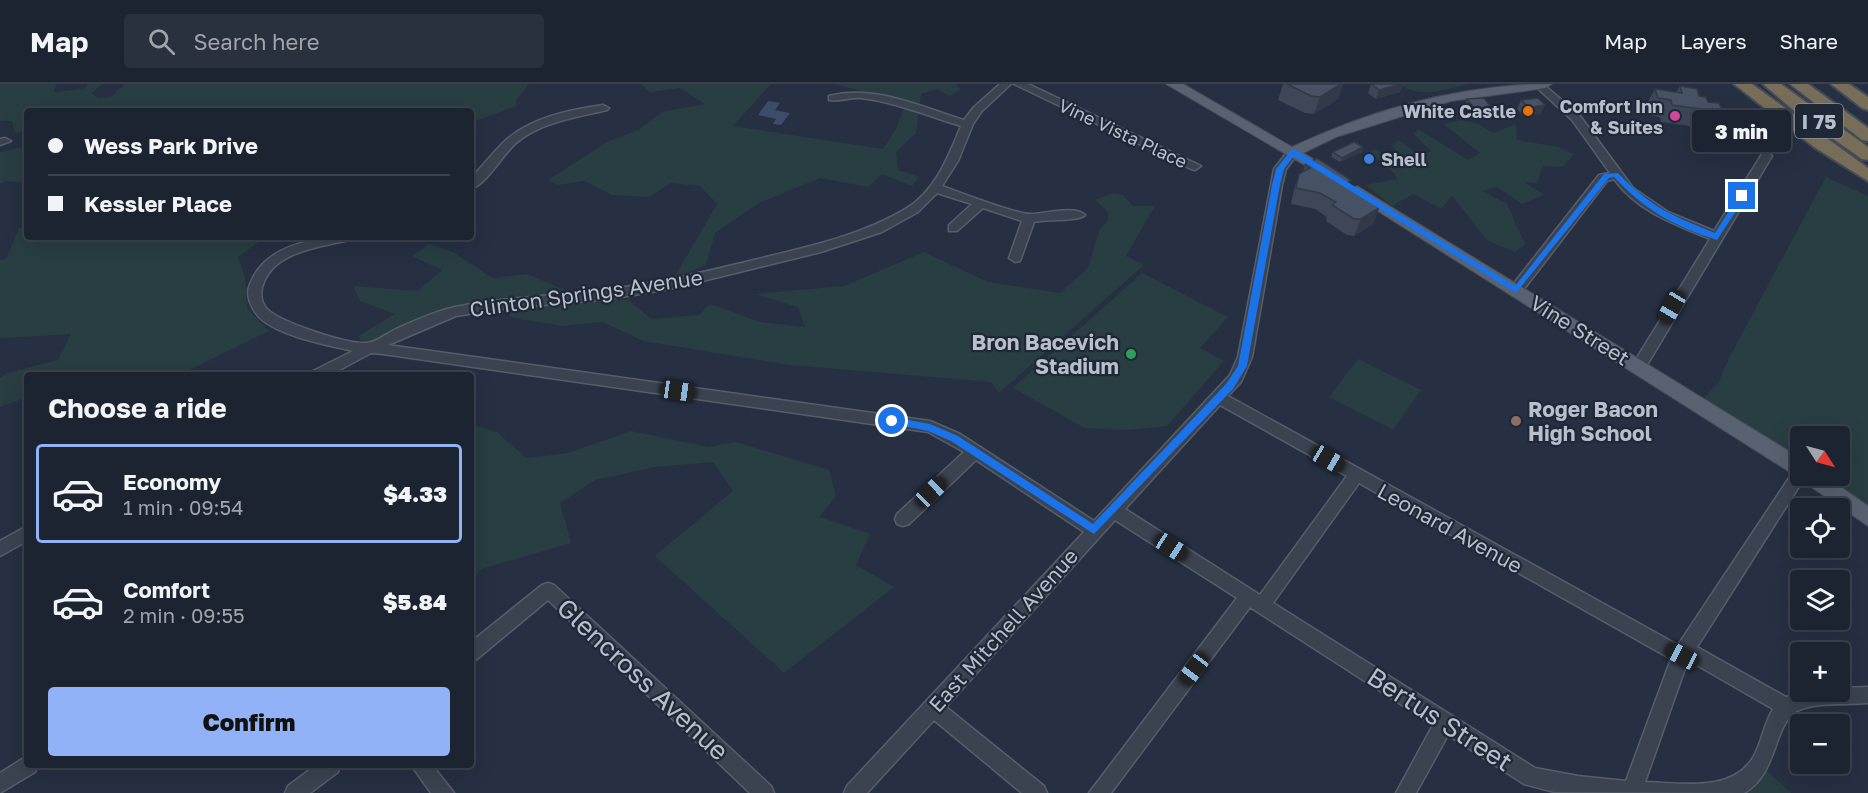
<!DOCTYPE html>
<meta charset="utf-8">
<style>
:root{--surface:#1c2432;--page:#29303e;--text:#f1f3f6;--muted:#a0a4ac;--line:#3a414d;--accent:#91b2f7}
body{margin:0;font-family:"Golos Text",sans-serif;background:var(--page);color:var(--text);height:100vh;display:flex;flex-direction:column;font-size:22px;white-space:nowrap}
*{box-sizing:border-box;margin:0}
p{font-size:20px;color:var(--muted)}
.icon{flex:none;width:33px;height:33px;fill:none;stroke:currentColor;stroke-width:2;stroke-linecap:round;stroke-linejoin:round}
.map{position:relative;flex:1;overflow:hidden}
.side{position:absolute;left:24px;top:288px;width:450px;height:396px;display:flex;flex-direction:column;background:var(--surface);border-radius:6px;box-shadow:0 6px 24px #0002,0 0 0 2px var(--line)}
.side>*{flex:none}
.banner{position:absolute;left:24px;top:24px;width:450px;height:132px;border-radius:6px;box-shadow:0 6px 24px #0002,0 0 0 2px var(--line);display:grid;align-content:center;height:132px;padding:0 24px;background:var(--surface)}
.needle{width:39px;rotate:126deg}
.controls{position:absolute;left:1790px;top:342px;display:grid;gap:12px}
.controls a{display:grid;place-items:center;width:60px;height:60px;border-radius:6px;background:var(--surface);box-shadow:0 6px 24px #0002,0 0 0 2px var(--line);font-size:30px}
.end{position:absolute;width:27px;height:27px;margin:-14px;border:8px solid #1a73e8;background:#fff;box-shadow:0 0 0 3px #fff}
.from{border-radius:50%}
.bubble{position:absolute;height:42px;border-radius:6px;background:var(--surface);box-shadow:0 6px 24px #0002,0 0 0 2px var(--line);font-size:20px;font-weight:800;line-height:42px;text-align:center}
.car{position:absolute;width:18px;height:36px;margin:-18px -9px;border-radius:8px;box-shadow:0 0 4px 2px #0007;background:linear-gradient(#222 24%,#8ab4d8 0 40%,#222 0 76%,#8ab4d8 0 86%,#222 0)}
.banner b{display:flex;align-items:center;gap:21px;height:57px;font-size:22px}
.banner b+b{border-top:2px solid var(--line)}
.banner i{width:15px;height:15px;background:var(--text)}
ul{padding:0;list-style:none}
li{display:flex;align-items:center;gap:18px;height:99px;margin:0 12px 9px;padding:0 12px;border:3px solid transparent;border-radius:6px}
li div{flex:1}
li b{display:block;font-size:22px}
li em{font-style:normal;font-weight:800}
li.on{border-color:var(--accent)}
li>.icon{width:54px;height:54px;stroke-width:1.5}
h2{padding:0 24px;font-size:27px;line-height:72px}
.action{display:flex;gap:12px;margin-top:auto;padding:12px 24px}
.action a{flex:1;height:69px;border-radius:6px;background:var(--accent);color:#111;font-size:24px;font-weight:800;line-height:69px;text-align:center}
header{display:flex;align-items:center;gap:36px;box-sizing:border-box;height:84px;padding:0 30px;background:var(--surface);border-bottom:2px solid var(--line)}
header strong{font-size:28px}
nav{display:flex;gap:33px;margin-inline-start:auto;font-size:21px}
.search{width:420px;height:54px;background:var(--page);display:flex;align-items:center;gap:15px;box-sizing:border-box;padding:0 21px;border-radius:6px;color:var(--muted);font-size:22px}
.map>svg:first-child{display:block}
</style>
<header>
<strong>Map</strong>
<div class="search"><svg class="icon" aria-label="search" viewBox="0 0 24 24"><circle cx="10" cy="10" r="6"/><path d="M15 15l6 6"/></svg>Search here</div>
<nav><a>Map</a><a>Layers</a><a>Share</a></nav>
</header>
<div class="map">
<svg width="1868" height="709" viewBox="0 0 1868 709">
<rect width="100%" height="100%" fill="#263042"/>
<g fill="#283e42">
<path d="M0,0H57L53,8L84,5L88,0H102L92,9L98,14L111,13L125,0H529L517,15L516,22L473,38L471,44V27H107V23L76,27H27V47L15,49L12,37H0Z"/>
<path d="M640,0H771L733,42L883,65L896,45L906,20L835,0H955L961,5L950,12L937,5L921,10L916,49L896,68L898,86L919,93L912,102L882,90L868,103L820,94L759,119L715,149L706,181L674,194L717,120L700,102L671,99L649,113L612,111L584,97L558,101L548,96L607,58L640,45L662,28L705,20L680,4L650,8Z"/>
<path d="M1398,0H1468C1444,6 1421,15 1398,0Z"/>
<path d="M1462,36L1479,40L1493,49L1516,40L1517,56L1559,63L1574,70L1563,83L1543,82L1537,99L1524,98L1544,111L1522,120L1497,103L1482,107L1507,120L1525,160L1515,168L1488,157L1452,112L1441,125L1413,110L1392,122L1366,101L1397,95L1395,90L1369,68L1375,65L1399,80L1398,69L1392,61L1399,56L1420,72L1431,67L1414,50L1418,45L1468,76L1480,69L1444,40Z"/>
<path d="M27,62V99L6,97L0,100V68Z"/>
<path d="M1826,93L1868,112V433L1811,392H1839V352H1800V384L1699,320L1718,299L1729,274Z"/>
<path d="M1113,109L1123,111L1133,122H1155L1126,172L1144,181L999,309L991,298L790,281L643,257L603,238L561,242L510,233L508,220L477,224L366,266L358,252L395,230L360,217L353,202L418,207L442,186L412,172L429,160L453,168L492,194L527,190L596,219L628,215L651,235L699,231L710,220L760,238L805,243L798,223L755,210L844,202L924,168L988,198L1060,209L1088,184L1099,147L1108,136V128L1095,116Z"/>
<path d="M27,142V153H265L238,173L245,193L247,224L269,247L179,291H27V313L0,323V294L7,289L58,276L71,250L0,254V176L6,175L19,144Z"/>
<path d="M1142,189L1228,233L1200,264L1224,277L1167,342L1127,346L1085,344L1013,304Z"/>
<path d="M1358,275L1421,306L1393,346L1329,313Z"/>
<path d="M471,340L497,348L526,374L568,369L631,347L708,363L736,358L829,386L836,412L819,433L870,450L856,481L894,503L784,589L655,472L733,407L713,378L655,383L595,396L560,419L571,459L481,485L471,497Z"/>
<path d="M1760,680L1791,709H1730L1729,707Z"/>
</g>
<path fill="#3c4d6a" d="M768,17L780,19L775,26L790,29L781,41L773,40L776,35L758,31Z"/>
<g fill="none" stroke-linecap="round" stroke-linejoin="round">
<g stroke="#565e6c" stroke-width="3">
<g id="minor">
<path d="M1000,0H1011L982,27L973,40L958,77L942,102C959,108 1018,131 1031,130C1044,130 1075,121 1085,131C1077,138 1047,135 1034,138L1020,177L1015,178L1009,174L1022,137L983,124L957,147H949V141L972,120L937,109L918,128L882,148L821,168L670,205L603,216L508,224L456,232L388,261L930,337L960,350L1094,437L1230,291L1238,273L1274,85L1289,66L1293,65L1299,68L1286,85L1282,101L1252,273L1241,298L1228,312L1678,561L1795,385L1800,383V392H1806L1805,393L1697,563L1786,613L1804,608H1839V604L1868,603V619C1846,621 1819,618 1799,626C1773,637 1779,690 1744,709L1554,708L1524,700L1448,651L1416,709H1396L1433,641L1250,523L1111,709H1089L1237,514L1115,436L946,623L1044,702L1047,709H1022L934,636L867,709H844L847,702L1084,448L976,376L909,440L903,442L897,440L895,435L897,430L964,368L928,348L383,270L371,269L330,291H311L313,287L353,267C327,261 278,252 259,233C251,224 245,211 250,200C265,161 314,153 351,153L349,156C321,163 276,167 264,198C260,207 260,216 266,224C278,238 349,261 367,259C377,258 387,249 396,245C414,237 436,227 455,223C504,213 554,212 603,206C655,200 704,188 754,176C806,163 861,152 907,124C936,106 949,71 961,42C928,32 895,18 861,14C850,13 839,18 829,16V12C874,0 922,23 964,36L974,23ZM1220,321L1347,392L1260,511L1125,425ZM1359,399L1671,575L1626,697L1578,692L1535,684L1273,519ZM1688,576L1773,625C1764,640 1762,657 1754,672C1733,709 1682,699 1645,698Z"/>
<path d="M1014,0H1028L1201,82L1195,86L1191,85Z"/>
<path d="M1533,0H1543L1580,32L1633,104L1668,128L1714,147L1762,70H1770L1772,72L1644,286L1639,287L1632,282L1710,155C1674,140 1637,127 1614,95L1607,97L1521,209H1511L1509,206L1511,203L1599,91L1610,89L1572,36Z"/>
<path d="M603,21L609,24L607,26C575,34 543,37 516,59C503,70 487,100 471,105V94C483,82 493,68 506,56C533,33 569,26 603,21Z"/>
<path d="M5,54L11,57L0,61V55Z"/>
<path d="M27,442V457L0,472V457Z"/>
<path d="M548,499L554,501L771,702L774,709H750L548,516L477,575L471,577V558L542,501Z"/>
<path d="M27,672V681H37L35,688L0,709V689Z"/>
<path d="M316,681H340L338,688L310,709H285L288,702Z"/>
<path d="M411,681H432L454,709H431Z"/>
</g>
</g>
<g stroke="#444c5b" stroke-width="2">
<g id="major">
<path d="M1166,0H1183L1292,63C1373,25 1463,0 1552,0L1545,4L1451,17L1336,53L1303,69L1337,89L1340,92L1332,97Z"/>
<path d="M1357,102L1800,374V392H1825L1868,422V442L1804,398L1801,392L1793,390L1351,110L1349,107Z"/>
</g>
</g>
<g stroke="#424b59" stroke-width="4">
<g id="highway">
<path d="M1734,0H1752L1868,84V97L1814,63Z"/>
<path d="M1763,0H1781L1868,63V76L1862,75L1799,31Z"/>
<path d="M1790,0H1808L1868,44V57L1862,56Z"/>
<path d="M1831,0H1849L1868,13V26L1862,24Z"/>
</g>
</g>
<use href="#minor" fill="#3b4351" fill-rule="evenodd"/>
<use href="#major" fill="#596271" fill-rule="evenodd"/>
<use href="#highway" fill="#776d58" fill-rule="evenodd"/>
</g>
<g fill="#3e4757">
<path d="M1283,0H1343L1338,15L1314,30L1305,29L1278,16Z"/>
<path d="M1371,0H1403L1400,8L1376,15L1368,9Z"/>
<path d="M1680,2L1699,12L1723,28L1711,45L1661,38L1660,33L1647,31L1645,23L1655,5L1676,8Z"/>
<path d="M1467,15L1494,27L1492,32L1476,33L1465,20Z"/>
<path d="M1521,16L1541,30L1524,32L1517,25Z"/>
<path d="M1363,63L1362,68L1340,78L1331,73L1333,68Z"/>
<path d="M1305,81L1351,96L1349,100L1379,124L1373,140L1354,152L1347,151L1326,137L1327,133L1315,125L1291,120L1294,106L1299,90L1303,87Z"/>
</g>
<g fill="#323947">
<path d="M1341,0H1343L1338,15L1314,30L1320,13Z"/>
<path d="M1401,0H1403L1400,8L1376,15L1379,6Z"/>
<path d="M1545,21L1541,30L1524,32L1529,24Z"/>
<path d="M1363,63L1362,68L1340,78L1342,74Z"/>
<path d="M1378,120L1376,126L1379,124L1373,140L1354,152L1361,135Z"/>
</g>
<g fill="#485265" stroke="#323947" stroke-width="1.5">
<path d="M1287,0H1341L1320,13L1311,12Z"/>
<path d="M1371,0H1401L1379,6Z"/>
<path d="M1680,2L1697,5L1699,12L1706,13L1708,18L1719,19L1723,28L1672,21L1671,16L1658,14L1655,5L1682,9Z"/>
<path d="M1484,14L1494,27L1478,29L1467,15Z"/>
<path d="M1538,14L1545,21L1529,24L1521,16Z"/>
<path d="M1354,58L1363,63L1342,74L1333,68Z"/>
<path d="M1317,74L1351,96L1347,99L1378,120L1376,122L1379,124L1361,135H1354L1332,121L1336,118L1320,109L1296,104L1299,90L1310,84L1305,81Z"/>
</g>
<path fill="#1a73e8" d="M1291,66H1296L1515,202L1604,90L1618,89C1652,124 1671,131 1715,149L1739,111L1746,112L1717,156C1673,142 1645,126 1614,93L1609,94L1516,209L1294,72L1284,85L1280,101L1247,282L1233,305L1094,450L951,357L928,347L889,339V334L892,333L930,340L958,352L1093,440L1226,300L1238,282L1272,101L1276,85Z"/>
<circle fill="#e8710a" stroke="#1f2837" stroke-width="2" cx="1528" cy="27" r="6"/>
<circle fill="#d1479c" stroke="#1f2837" stroke-width="2" cx="1675" cy="32" r="6"/>
<circle fill="#3f7fe0" stroke="#1f2837" stroke-width="2" cx="1369" cy="75" r="6"/>
<circle fill="#2e9e5b" stroke="#1f2837" stroke-width="2" cx="1131" cy="270" r="6"/>
<circle fill="#8d6e63" stroke="#1f2837" stroke-width="2" cx="1516" cy="337" r="6"/>
<g text-anchor="middle" dominant-baseline="central" stroke-width="4.5" stroke-linejoin="round" paint-order="stroke">
<g font-size="18" font-weight="bold" fill="#b8becb" stroke="#1f2837" text-anchor="end">
<text x="1663" y="22">Comfort Inn<tspan x="1663" dy="21">&amp; Suites</tspan></text>
<text x="1516" y="27">White Castle</text>
<text x="1381" y="75" text-anchor="start">Shell</text>
</g>
<g font-size="18" fill="#b8becb" stroke="#1f2837">
<text transform="translate(1123 49) rotate(25)">Vine Vista Place</text>
</g>
<rect fill="#1f2837" stroke="#8a919f" stroke-width="1.5" x="1795" y="20" width="48" height="34" rx="4.5"/>
<g font-size="20" font-weight="bold" fill="#b8becb">
<text x="1819" y="37">I 75</text>
</g>
<g font-size="21" fill="#b8becb" stroke="#1f2837">
<text transform="translate(586 209) rotate(-8)">Clinton Springs Avenue</text>
<text transform="translate(1580 246) rotate(32)">Vine Street</text>
<text transform="translate(1450 444) rotate(29)">Leonard Avenue</text>
<text transform="translate(1003 546) rotate(-48)">East Mitchell Avenue</text>
</g>
<g font-size="21" font-weight="bold" fill="#b8becb" stroke="#1f2837" text-anchor="end">
<text x="1119" y="258">Bron Bacevich<tspan x="1119" dy="24">Stadium</tspan></text>
<text x="1528" y="325" text-anchor="start">Roger Bacon<tspan x="1528" dy="24">High School</tspan></text>
</g>
<g font-size="26" fill="#b8becb" stroke="#1f2837">
<text transform="translate(643 595) rotate(43)">Glencross Avenue</text>
<text transform="translate(1440 635) rotate(33)">Bertus Street</text>
</g>
</g>
</svg>
<div class="controls">
<a><svg class="needle" viewBox="-14 -14 28 28"><path d="M0-13l5 13h-10z" fill="#e53935"/><path d="M0 13l5-13h-10z" fill="#a0a4ac"/></svg></a>
<a><svg class="icon" aria-label="locate" viewBox="0 0 24 24"><circle cx="12" cy="12" r="6"/><path d="M12 2v4M12 18v4M2 12h4M18 12h4"/></svg></a>
<a><svg class="icon" aria-label="layers" viewBox="0 0 24 24"><path d="M12 4l9 5-9 5-9-5zM3 14l9 5 9-5"/></svg></a>
<a>+</a>
<a>−</a>
</div>
<i class="end from" style="left:892px;top:337px"></i>
<i class="end" style="left:1742px;top:112px"></i>
<div class="bubble" style="left:1692px;top:26px;width:99px">3 min</div>
<i class="car" style="left:1672px;top:223px;rotate:210deg"></i>
<i class="car" style="left:678px;top:307px;rotate:98deg"></i>
<i class="car" style="left:1328px;top:375px;rotate:120deg"></i>
<i class="car" style="left:931px;top:408px;rotate:46deg"></i>
<i class="car" style="left:1171px;top:463px;rotate:123deg"></i>
<i class="car" style="left:1682px;top:572px;rotate:298deg"></i>
<i class="car" style="left:1194px;top:585px;rotate:217deg"></i>
<div class="banner">
<b><i class="from"></i>Wess Park Drive</b>
<b><i></i>Kessler Place</b>
</div>
<section class="side">
<h2>Choose a ride</h2>
<ul>
<li class="on"><svg class="icon" aria-label="car" viewBox="0 0 24 24"><path d="M5 17H2v-5l4-1 3-4h7l3 4 3 1v5h-3M9 17h6M6 11h13"/><circle cx="7" cy="17" r="2"/><circle cx="17" cy="17" r="2"/></svg><div><b>Economy</b><p>1 min · 09:54</p></div><em>$4.33</em></li>
<li><svg class="icon" aria-label="car" viewBox="0 0 24 24"><path d="M5 17H2v-5l4-1 3-4h7l3 4 3 1v5h-3M9 17h6M6 11h13"/><circle cx="7" cy="17" r="2"/><circle cx="17" cy="17" r="2"/></svg><div><b>Comfort</b><p>2 min · 09:55</p></div><em>$5.84</em></li>
</ul>
<div class="action"><a>Confirm</a></div>
</section>
</div>
